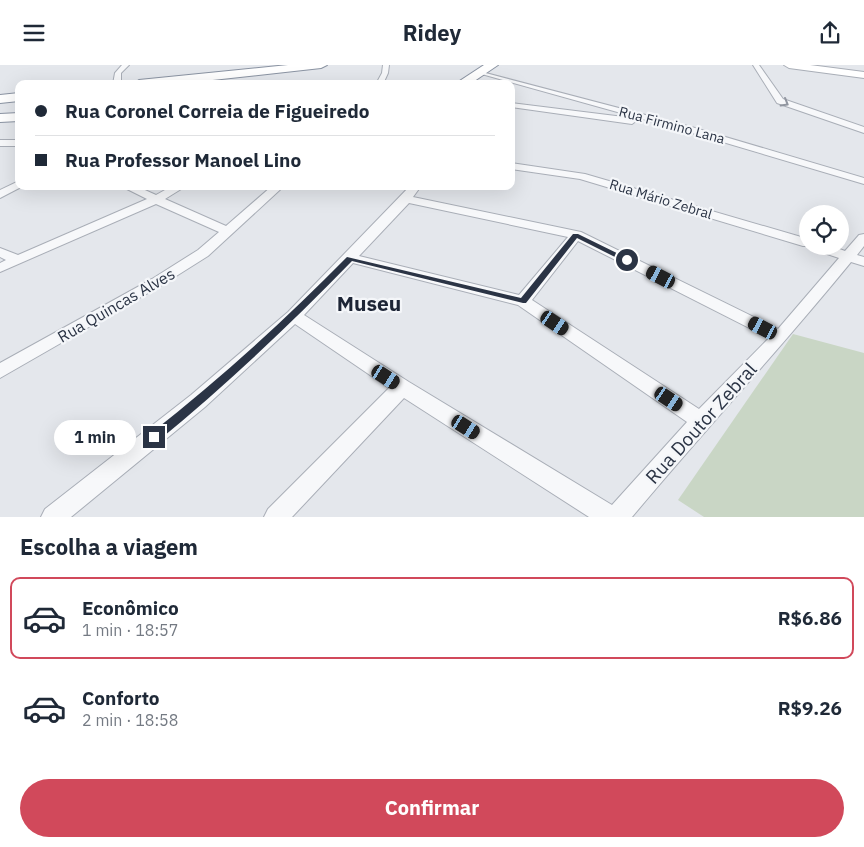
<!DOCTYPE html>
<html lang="pt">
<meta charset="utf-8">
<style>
:root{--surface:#fff;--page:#f6f6f7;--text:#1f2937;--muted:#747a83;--line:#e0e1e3;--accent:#d1495b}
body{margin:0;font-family:"IBM Plex Sans",sans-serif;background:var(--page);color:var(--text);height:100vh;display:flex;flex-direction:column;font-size:19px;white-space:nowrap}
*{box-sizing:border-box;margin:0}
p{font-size:16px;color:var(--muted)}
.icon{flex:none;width:28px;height:28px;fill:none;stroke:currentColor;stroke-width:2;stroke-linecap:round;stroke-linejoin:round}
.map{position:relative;height:452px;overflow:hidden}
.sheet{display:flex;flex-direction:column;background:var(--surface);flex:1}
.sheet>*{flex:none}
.guide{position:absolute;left:15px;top:15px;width:500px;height:110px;border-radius:10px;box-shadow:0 5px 20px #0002;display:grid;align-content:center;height:110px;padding:0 20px;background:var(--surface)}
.controls{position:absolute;left:799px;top:140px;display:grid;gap:10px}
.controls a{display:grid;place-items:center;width:50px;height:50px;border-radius:50%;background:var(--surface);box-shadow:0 5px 20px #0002;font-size:25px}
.end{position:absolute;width:22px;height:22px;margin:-11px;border:6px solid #2b3445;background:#fff;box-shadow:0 0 0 2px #fff}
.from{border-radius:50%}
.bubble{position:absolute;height:35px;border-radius:18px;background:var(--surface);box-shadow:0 5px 20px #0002;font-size:16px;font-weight:700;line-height:35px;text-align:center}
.car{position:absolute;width:15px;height:30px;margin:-15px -8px;border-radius:6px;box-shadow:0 0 4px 1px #0007;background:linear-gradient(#222 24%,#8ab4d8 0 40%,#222 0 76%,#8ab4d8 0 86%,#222 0)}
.guide b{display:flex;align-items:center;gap:18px;height:48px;font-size:19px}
.guide b+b{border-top:1px solid var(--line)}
.guide i{width:12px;height:12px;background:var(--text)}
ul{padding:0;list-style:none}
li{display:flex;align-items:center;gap:15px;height:82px;margin:0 10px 8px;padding:0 10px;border:2px solid transparent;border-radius:10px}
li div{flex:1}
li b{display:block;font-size:19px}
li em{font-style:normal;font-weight:700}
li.current{border-color:var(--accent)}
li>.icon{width:45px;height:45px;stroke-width:1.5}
h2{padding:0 20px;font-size:22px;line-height:60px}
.button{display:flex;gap:10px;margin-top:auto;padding:10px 20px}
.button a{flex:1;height:58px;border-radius:30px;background:var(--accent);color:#fff;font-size:20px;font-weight:700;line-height:58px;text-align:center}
header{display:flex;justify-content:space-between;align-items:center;height:65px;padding:0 20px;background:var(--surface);font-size:22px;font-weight:700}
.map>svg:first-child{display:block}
</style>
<header><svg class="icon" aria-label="menu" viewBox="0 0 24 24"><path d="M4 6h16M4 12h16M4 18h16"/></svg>Ridey<svg class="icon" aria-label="share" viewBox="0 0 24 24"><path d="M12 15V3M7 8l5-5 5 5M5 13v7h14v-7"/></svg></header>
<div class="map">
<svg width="864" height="452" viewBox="0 0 864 452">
<rect width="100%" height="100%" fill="#e4e7ec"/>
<path fill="#c9d6c5" d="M793,269L864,288V452H704L678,435Z"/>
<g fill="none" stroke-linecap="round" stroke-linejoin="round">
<g stroke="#a9aeb7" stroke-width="2">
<g id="street">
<path d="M122,0H129L121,8V19H113L115,8Z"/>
<path d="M383,0H389L388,8L383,19H376L382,8Z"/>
<path d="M753,0H759L783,34L864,62V68L777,38Z"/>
<path d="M478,6L695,63L864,113V119L689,67L478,8Z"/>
<path d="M511,38L632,53L636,56L632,59L511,42Z"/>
<rect x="0" y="75" width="19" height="6"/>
<path d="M511,98L585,109L808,174V181H831L845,186L859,170L864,169V181L857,190L864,192V201L851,197C780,284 704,366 632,452H589L404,333L292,452H264L268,444L389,323L295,259L205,342L71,452H41L45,444L191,330L288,247L410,121H421L413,132L581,167L778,264L839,193L812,184L811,181H803L580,114L511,104ZM409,138L568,172L519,230L359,191ZM578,176L769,273L699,344L532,235ZM353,198L518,240L687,357L612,440L409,317L304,250Z"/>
<path d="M19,116V121H23L0,133V125Z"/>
<path d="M121,121H136L156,130L172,121H186L165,134L226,161L272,121H284L208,191L162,220L0,313V298L152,214L198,185L219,167L156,139L0,207V198L6,195L0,192V183L18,190L147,134Z"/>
</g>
</g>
<g stroke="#a9aeb7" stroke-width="2">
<path id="secondary" d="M784,0H810L864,7V13L789,3Z"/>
</g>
<g stroke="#8b94a3" stroke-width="2">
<g id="highway">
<path d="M288,0H327L321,3L176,19H133L139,15Z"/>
<path d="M484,0H498L470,19H455Z"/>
<path d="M19,28V36L0,38V30Z"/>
<path d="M19,48V56L0,57V49Z"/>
</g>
</g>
<use href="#street" fill="#f7f8fa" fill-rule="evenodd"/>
<use href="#secondary" fill="#fff" fill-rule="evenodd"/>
<use href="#highway" fill="#fff" fill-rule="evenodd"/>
</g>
<defs><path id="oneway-chevron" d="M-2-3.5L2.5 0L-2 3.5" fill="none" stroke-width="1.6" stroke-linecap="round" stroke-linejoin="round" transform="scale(1.25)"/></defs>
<use stroke="#9196a0" href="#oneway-chevron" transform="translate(785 38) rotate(30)"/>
<path fill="#2b3445" d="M573,169H578L631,195L625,197L577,173L526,238H523L352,196C290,260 226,320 158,376H150L148,372L150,369C220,314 285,255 347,192L521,233Z"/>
<g text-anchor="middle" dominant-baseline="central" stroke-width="4.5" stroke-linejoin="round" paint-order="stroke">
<g font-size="14" fill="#2b3445" stroke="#f4f6f9">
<text transform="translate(672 60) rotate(15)">Rua Firmino Lana</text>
<text transform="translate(661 134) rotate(17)">Rua Mário Zebral</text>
</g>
<g font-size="16" fill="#2b3445" stroke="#f4f6f9">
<text transform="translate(116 240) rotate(-30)">Rua Quincas Alves</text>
</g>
<g font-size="19" fill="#2b3445" stroke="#f4f6f9">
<text transform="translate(701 358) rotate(-48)">Rua Doutor Zebral</text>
</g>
<g font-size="21" font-weight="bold" fill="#1d2536" stroke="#f4f6f9">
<text x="369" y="238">Museu</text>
</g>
</g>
</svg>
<div class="controls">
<a><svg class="icon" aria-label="locate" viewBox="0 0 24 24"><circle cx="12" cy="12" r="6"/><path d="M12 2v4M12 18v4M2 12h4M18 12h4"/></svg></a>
</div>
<i class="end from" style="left:627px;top:195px"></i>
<i class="end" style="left:154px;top:372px"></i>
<div class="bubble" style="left:54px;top:355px;width:82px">1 min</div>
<i class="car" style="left:661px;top:212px;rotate:297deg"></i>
<i class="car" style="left:555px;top:258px;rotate:124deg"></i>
<i class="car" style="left:763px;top:263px;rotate:297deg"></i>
<i class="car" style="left:386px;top:312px;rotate:123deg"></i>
<i class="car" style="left:669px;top:334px;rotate:124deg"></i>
<i class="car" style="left:466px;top:362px;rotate:122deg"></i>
<div class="guide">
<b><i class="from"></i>Rua Coronel Correia de Figueiredo</b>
<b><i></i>Rua Professor Manoel Lino</b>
</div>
</div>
<section class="sheet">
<h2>Escolha a viagem</h2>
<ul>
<li class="current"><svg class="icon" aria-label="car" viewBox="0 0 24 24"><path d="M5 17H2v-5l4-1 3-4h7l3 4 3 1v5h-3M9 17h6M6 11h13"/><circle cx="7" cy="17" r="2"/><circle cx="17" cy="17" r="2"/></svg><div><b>Econômico</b><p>1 min · 18:57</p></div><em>R$6.86</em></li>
<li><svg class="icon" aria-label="car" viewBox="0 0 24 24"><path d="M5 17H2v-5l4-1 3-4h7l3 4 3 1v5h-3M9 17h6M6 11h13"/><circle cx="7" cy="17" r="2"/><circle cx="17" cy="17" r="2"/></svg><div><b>Conforto</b><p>2 min · 18:58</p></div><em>R$9.26</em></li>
</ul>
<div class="button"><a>Confirmar</a></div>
</section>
